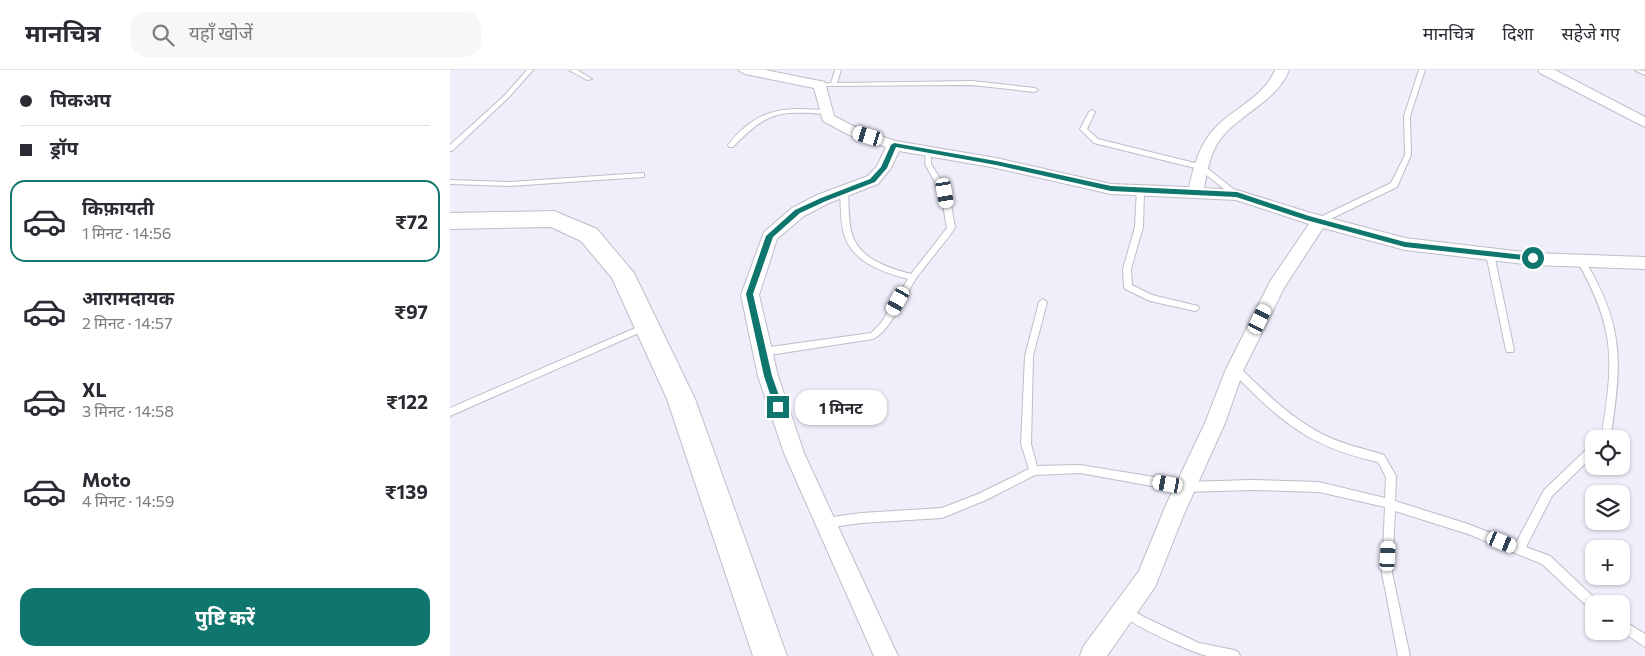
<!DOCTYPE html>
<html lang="hi">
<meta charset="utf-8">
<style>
:root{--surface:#fff;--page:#f7f7f7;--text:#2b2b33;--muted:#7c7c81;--line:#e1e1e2;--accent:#0f766e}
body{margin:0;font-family:Commissioner,"Noto Sans Devanagari",sans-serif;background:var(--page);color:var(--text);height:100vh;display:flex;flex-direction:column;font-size:19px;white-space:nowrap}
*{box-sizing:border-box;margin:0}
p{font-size:16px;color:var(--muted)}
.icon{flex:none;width:28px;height:28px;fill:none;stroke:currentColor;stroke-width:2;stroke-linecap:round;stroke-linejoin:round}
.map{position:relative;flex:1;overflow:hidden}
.details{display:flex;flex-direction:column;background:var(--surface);width:450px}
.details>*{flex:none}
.hud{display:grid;align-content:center;height:110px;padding:0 20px;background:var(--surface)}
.tools{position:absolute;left:1135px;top:360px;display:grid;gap:10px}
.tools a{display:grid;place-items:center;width:45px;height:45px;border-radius:10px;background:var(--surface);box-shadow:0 1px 4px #0004;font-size:25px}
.end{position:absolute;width:22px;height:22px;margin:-11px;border:6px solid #0f766e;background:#fff;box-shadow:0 0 0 2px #fff}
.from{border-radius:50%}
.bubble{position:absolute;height:35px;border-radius:15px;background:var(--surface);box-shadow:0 1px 4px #0004;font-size:16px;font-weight:700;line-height:35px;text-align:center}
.car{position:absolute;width:15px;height:30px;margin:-15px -8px;border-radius:6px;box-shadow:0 0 4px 1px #0007;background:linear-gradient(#fff 24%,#345 0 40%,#fff 0 76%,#345 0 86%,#fff 0)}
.hud b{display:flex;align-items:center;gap:18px;height:48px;font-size:19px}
.hud b+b{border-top:1px solid var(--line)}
.hud i{width:12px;height:12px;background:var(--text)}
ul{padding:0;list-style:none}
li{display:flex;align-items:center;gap:15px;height:82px;margin:0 10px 8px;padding:0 10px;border:2px solid transparent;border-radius:15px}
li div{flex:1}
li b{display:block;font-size:19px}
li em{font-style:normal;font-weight:700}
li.current{border-color:var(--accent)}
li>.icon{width:45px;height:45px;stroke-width:1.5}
.button{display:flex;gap:10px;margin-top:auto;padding:10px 20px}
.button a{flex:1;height:58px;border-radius:15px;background:var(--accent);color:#fff;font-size:20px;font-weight:700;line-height:58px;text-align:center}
header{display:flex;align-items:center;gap:30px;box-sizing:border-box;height:70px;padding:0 25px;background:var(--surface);border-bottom:1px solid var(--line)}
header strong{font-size:24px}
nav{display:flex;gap:28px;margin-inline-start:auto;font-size:18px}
.search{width:350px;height:45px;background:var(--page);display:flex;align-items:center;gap:12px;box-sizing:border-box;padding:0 18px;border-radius:15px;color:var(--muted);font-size:19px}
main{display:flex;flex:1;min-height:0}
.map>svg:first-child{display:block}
</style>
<header>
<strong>मानचित्र</strong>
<div class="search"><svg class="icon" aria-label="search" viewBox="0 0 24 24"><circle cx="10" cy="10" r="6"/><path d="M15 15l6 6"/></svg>यहाँ खोजें</div>
<nav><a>मानचित्र</a><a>दिशा</a><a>सहेजे गए</a></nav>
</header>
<main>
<section class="details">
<div class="hud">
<b><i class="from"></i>पिकअप</b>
<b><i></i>ड्रॉप</b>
</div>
<ul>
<li class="current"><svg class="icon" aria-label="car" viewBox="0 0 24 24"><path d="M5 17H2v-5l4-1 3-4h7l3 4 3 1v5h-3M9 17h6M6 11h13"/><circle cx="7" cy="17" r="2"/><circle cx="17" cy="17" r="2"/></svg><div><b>किफ़ायती</b><p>1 मिनट · 14:56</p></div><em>₹72</em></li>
<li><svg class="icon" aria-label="car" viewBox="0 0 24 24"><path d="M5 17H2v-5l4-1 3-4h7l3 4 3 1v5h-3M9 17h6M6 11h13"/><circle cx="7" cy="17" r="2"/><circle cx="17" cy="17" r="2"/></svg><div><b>आरामदायक</b><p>2 मिनट · 14:57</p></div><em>₹97</em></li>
<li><svg class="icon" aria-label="car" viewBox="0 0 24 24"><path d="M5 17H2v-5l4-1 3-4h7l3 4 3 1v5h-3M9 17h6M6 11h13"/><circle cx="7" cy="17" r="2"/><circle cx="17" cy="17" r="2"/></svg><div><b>XL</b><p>3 मिनट · 14:58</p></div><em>₹122</em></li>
<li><svg class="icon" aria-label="car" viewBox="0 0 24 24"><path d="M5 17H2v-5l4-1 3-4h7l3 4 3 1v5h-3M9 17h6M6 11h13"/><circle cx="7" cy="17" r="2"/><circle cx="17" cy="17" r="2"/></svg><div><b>Moto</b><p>4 मिनट · 14:59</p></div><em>₹139</em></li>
</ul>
<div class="button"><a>पुष्टि करें</a></div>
</section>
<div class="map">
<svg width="1195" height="586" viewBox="0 0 1195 586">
<rect width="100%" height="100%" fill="#efeefa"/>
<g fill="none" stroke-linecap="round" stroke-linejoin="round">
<g stroke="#bebdc9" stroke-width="2">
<g id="lane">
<path d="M77,0H83L59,27L2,81H0V75L55,25Z"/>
<path d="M119,0H127L142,9L137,10Z"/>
<path d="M385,0H391L387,13L522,11L585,18L588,20L585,22L522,15L368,16V14L381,13Z"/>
<path d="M969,0H975L960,46L961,85L947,117L872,153H866V149L941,113L955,85L954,46Z"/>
<path d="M1185,0L1195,1V5L1186,1Z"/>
<path d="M349,39L376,40L379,42L376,44C328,41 318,41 283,77H279L278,75C298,50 317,39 349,39Z"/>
<path d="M642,40L645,42L637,59L648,69L753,95L791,125L787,127H784L749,99L644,73L630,59L639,42Z"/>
<path d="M476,79H478L481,81V94L499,123L505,158C493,175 479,191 467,207C456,223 440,262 423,269L313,286L310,285L309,282L310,279L313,278L421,263L431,253L458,209C432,202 402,192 394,164C390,150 391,135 390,121L394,119L398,121C399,135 398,151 402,164C409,189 439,198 461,204L497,158L491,123L475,94Z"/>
<path d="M192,103H194V107L60,116L0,114V110L60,112Z"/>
<path d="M687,119H693L694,121L693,157L681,199L682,215L702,225L748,236L749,238L748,240L745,241L700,231L675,219L674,217L673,199L685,157Z"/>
<path d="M1040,181L1044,184L1064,280L1063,282H1057L1056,280L1036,184Z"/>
<path d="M1131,188L1134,189C1174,255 1172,291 1161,365L1159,369H1148L1152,364C1164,290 1165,257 1127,191Z"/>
<path d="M593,229L597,232L583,286L581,374L587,396L630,395L735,412L802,410L869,412L935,428L936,407L928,392C896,385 865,374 839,354C818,339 800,320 782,302L781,299L782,296H788C817,324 845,353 883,369C899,376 917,379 934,385L946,406L945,431L1018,454L1066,473L1094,420L1141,375L1144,374V385L1102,426L1076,477L1100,486L1148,531L1149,534H1144V540L1140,539L1092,494L1018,464L945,441L942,503L960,586H948L932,503L935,437L869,422L802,420L735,422L630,403L585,405L536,430L492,448L411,453L376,458L372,456L371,453L372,450L376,448L411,443L492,438L528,424L579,399L571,374L575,286L589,232Z"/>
<path d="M197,253L201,256L200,258L0,346V338Z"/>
<path d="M674,536L696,548L749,573L784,580L788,582L790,586C779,586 769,586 758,586C745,584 673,552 669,541L670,537Z"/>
<path d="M1171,549L1195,564V577L1171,561Z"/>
</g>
</g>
<g stroke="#bebdc9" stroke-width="2">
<g id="street">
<path d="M288,0H315L375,12L384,46L409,59L446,71L546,88L661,114L739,117C744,96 749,75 765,58C784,38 814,27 825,0H839C826,33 789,43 769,71C760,84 757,102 754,118L787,120L861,143L955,168L1083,183L1195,187V199L1083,195L955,180L873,158L834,218L794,299L775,353L734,444L705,517L657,586H630L633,577L689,501L716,435L755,353L776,299L821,210L859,154L786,130L661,124L546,98L449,81L441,98L428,114L379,133L354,146L327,169L309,225L328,306L354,383L448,586H424L334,383L308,306L291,225L314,162L342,138L367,125L418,106L427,96L436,77L399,65L373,51L364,18L295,4Z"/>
<path d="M1088,0H1105L1195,47V57L1090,3Z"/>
</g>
</g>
<g stroke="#bebdc9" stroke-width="2">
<path id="secondary" d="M104,141L147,159L184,203L245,329L337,586H303L217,329L162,208L131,171L101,157L0,159V143Z"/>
</g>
<use href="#lane" fill="#fff" fill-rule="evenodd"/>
<use href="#street" fill="#fff" fill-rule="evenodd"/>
<use href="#secondary" fill="#fff" fill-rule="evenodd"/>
</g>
<path fill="#0f766e" d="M444,73L546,91L661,116L787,122L859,146L955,172L1083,186L1087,188L1083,191L955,177L856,150L786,127L661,121L546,95L446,77L437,98L425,112L376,131L350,143L323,167L303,224L322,306L333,337L332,339H325L314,306L296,224L316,166L345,140L371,128L420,109L431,97L441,75Z"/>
</svg>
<div class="tools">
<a><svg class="icon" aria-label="locate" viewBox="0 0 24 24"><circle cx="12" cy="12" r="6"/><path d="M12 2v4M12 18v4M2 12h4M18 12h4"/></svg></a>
<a><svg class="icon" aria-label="layers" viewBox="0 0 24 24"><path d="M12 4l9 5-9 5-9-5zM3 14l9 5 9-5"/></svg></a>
<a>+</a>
<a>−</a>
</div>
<i class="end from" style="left:1083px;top:188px"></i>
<i class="end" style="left:328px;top:337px"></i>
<div class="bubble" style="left:345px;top:320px;width:92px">1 मिनट</div>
<i class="car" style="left:418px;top:66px;rotate:287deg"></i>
<i class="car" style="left:495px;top:123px;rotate:170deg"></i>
<i class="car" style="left:448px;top:231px;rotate:209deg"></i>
<i class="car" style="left:810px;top:249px;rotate:26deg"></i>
<i class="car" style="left:718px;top:414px;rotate:280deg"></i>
<i class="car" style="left:1052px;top:472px;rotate:112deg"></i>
<i class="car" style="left:938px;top:486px;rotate:3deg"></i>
</div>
</main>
